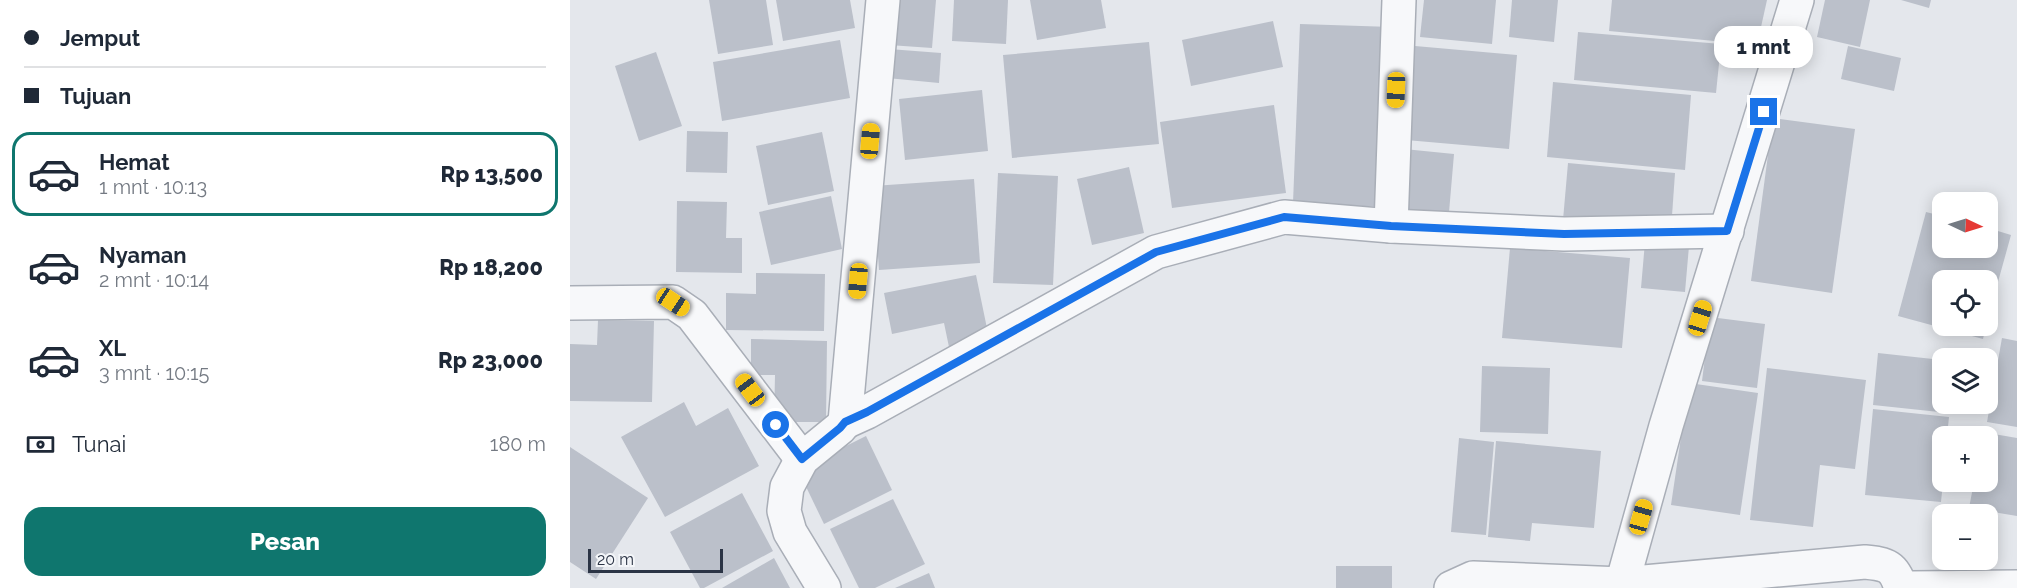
<!DOCTYPE html>
<html lang="id">
<meta charset="utf-8">
<style>
:root{--surface:#fff;--page:#f6f6f7;--text:#1f2937;--muted:#747a83;--line:#e0e1e3;--accent:#0f766e}
body{margin:0;font-family:Raleway,sans-serif;background:var(--page);color:var(--text);height:100vh;display:flex;flex-direction:column;font-size:22px;white-space:nowrap}
*{box-sizing:border-box;margin:0}
p{font-size:20px;color:var(--muted)}
.icon{flex:none;width:33px;height:33px;fill:none;stroke:currentColor;stroke-width:2;stroke-linecap:round;stroke-linejoin:round}
.map{position:relative;flex:1;overflow:hidden}
.drawer{display:flex;flex-direction:column;background:var(--surface);width:570px}
.drawer>*{flex:none}
.guide{display:grid;align-content:center;height:132px;padding:0 24px;background:var(--surface)}
.needle{width:39px;rotate:94deg}
.controls{position:absolute;left:1362px;top:192px;display:grid;gap:12px}
.controls a{display:grid;place-items:center;width:66px;height:66px;border-radius:12px;background:var(--surface);box-shadow:0 3px 15px #0003;font-size:30px}
.scale{position:absolute;left:18px;bottom:15px;width:135px;box-sizing:border-box;padding-left:6px;border:3px solid #2b3445;border-top:0;font-size:16px;line-height:21px;white-space:nowrap;color:#2b3445;-webkit-text-stroke:4px #f4f6f9;paint-order:stroke}
.end{position:absolute;width:27px;height:27px;margin:-14px;border:8px solid #1a73e8;background:#fff;box-shadow:0 0 0 3px #fff}
.from{border-radius:50%}
.bubble{position:absolute;height:42px;border-radius:18px;background:var(--surface);box-shadow:0 3px 15px #0003;font-size:20px;font-weight:800;line-height:42px;text-align:center}
.car{position:absolute;width:18px;height:36px;margin:-18px -9px;border-radius:8px;box-shadow:0 0 4px 2px #0007;background:linear-gradient(#f5c518 24%,#345 0 40%,#f5c518 0 76%,#345 0 86%,#f5c518 0)}
.guide b{display:flex;align-items:center;gap:21px;height:57px;font-size:22px}
.guide b+b{border-top:2px solid var(--line)}
.guide i{width:15px;height:15px;background:var(--text)}
ul{padding:0;list-style:none}
li{display:flex;align-items:center;gap:18px;height:84px;margin:0 12px 9px;padding:0 12px;border:3px solid transparent;border-radius:18px}
li div{flex:1}
li b{display:block;font-size:22px}
li em{font-style:normal;font-weight:800}
li.active{border-color:var(--accent)}
li>.icon{width:54px;height:54px;stroke-width:1.5}
.pay{display:flex;align-items:center;gap:15px;height:66px;padding:0 24px;font-size:22px}
.pay p{margin-inline-start:auto}
.action{display:flex;gap:12px;margin-top:auto;padding:12px 24px}
.action a{flex:1;height:69px;border-radius:18px;background:var(--accent);color:#fff;font-size:24px;font-weight:800;line-height:69px;text-align:center}
main{display:flex;flex:1;min-height:0}
.map>svg:first-child{display:block}
</style>
<main>
<section class="drawer">
<div class="guide">
<b><i class="from"></i>Jemput</b>
<b><i></i>Tujuan</b>
</div>
<ul>
<li class="active"><svg class="icon" aria-label="car" viewBox="0 0 24 24"><path d="M5 17H2v-5l4-1 3-4h7l3 4 3 1v5h-3M9 17h6M6 11h13"/><circle cx="7" cy="17" r="2"/><circle cx="17" cy="17" r="2"/></svg><div><b>Hemat</b><p>1 mnt · 10:13</p></div><em>Rp 13,500</em></li>
<li><svg class="icon" aria-label="car" viewBox="0 0 24 24"><path d="M5 17H2v-5l4-1 3-4h7l3 4 3 1v5h-3M9 17h6M6 11h13"/><circle cx="7" cy="17" r="2"/><circle cx="17" cy="17" r="2"/></svg><div><b>Nyaman</b><p>2 mnt · 10:14</p></div><em>Rp 18,200</em></li>
<li><svg class="icon" aria-label="car" viewBox="0 0 24 24"><path d="M5 17H2v-5l4-1 3-4h7l3 4 3 1v5h-3M9 17h6M6 11h13"/><circle cx="7" cy="17" r="2"/><circle cx="17" cy="17" r="2"/></svg><div><b>XL</b><p>3 mnt · 10:15</p></div><em>Rp 23,000</em></li>
</ul>
<div class="pay"><svg class="icon" aria-label="cash" viewBox="0 0 24 24"><path d="M3 7h18v10H3z"/><circle cx="12" cy="12" r="2"/></svg>Tunai<p>180 m</p></div>
<div class="action"><a>Pesan</a></div>
</section>
<div class="map">
<svg width="1447" height="588" viewBox="0 0 1447 588">
<rect width="100%" height="100%" fill="#e4e7ec"/>
<g fill="#bbc0ca">
<path d="M139,0H196L203,45L148,54Z"/>
<path d="M206,0H280L285,28L213,41Z"/>
<path d="M323,0H366L362,48L319,45Z"/>
<path d="M384,0H438L436,44L382,41Z"/>
<path d="M460,0H531L536,28L467,40Z"/>
<path d="M854,0H926L922,44L850,37Z"/>
<path d="M942,0H988L984,42L939,37Z"/>
<path d="M1042,0H1197L1187,45L1039,31Z"/>
<path d="M1255,0H1300L1290,47L1247,37Z"/>
<path d="M1331,0H1361L1359,8Z"/>
<path d="M703,21L713,67L621,86L612,40Z"/>
<path d="M730,24L822,27L815,207L723,203Z"/>
<path d="M1008,32L1151,44L1146,93L1004,80Z"/>
<path d="M270,40L280,98L152,121L143,62Z"/>
<path d="M579,42L589,144L442,158L433,55Z"/>
<path d="M845,46L947,55L939,149L836,140Z"/>
<path d="M1278,46L1331,58L1324,91L1271,79Z"/>
<path d="M319,49L371,53L369,83L317,78Z"/>
<path d="M86,52L112,126L69,141L45,66Z"/>
<path d="M983,82L1121,95L1115,170L977,157Z"/>
<path d="M412,90L418,151L335,160L329,99Z"/>
<path d="M704,105L716,193L602,208L590,122Z"/>
<path d="M1203,118L1285,129L1262,293L1181,281Z"/>
<path d="M117,131L158,132L157,173L116,172Z"/>
<path d="M252,132L264,191L198,205L186,146Z"/>
<path d="M834,149L884,154L878,224L828,220Z"/>
<path d="M998,163L1105,173L1101,230L993,220Z"/>
<path d="M559,167L574,233L522,245L507,179Z"/>
<path d="M428,173L488,176L483,285L423,283Z"/>
<path d="M404,179L410,263L309,270L303,186Z"/>
<path d="M261,196L272,249L201,265L189,212Z"/>
<path d="M107,201L157,202L156,238H172V273L106,272Z"/>
<path d="M1356,212L1372,216V248H1418V228L1441,235L1418,318V280H1372V326H1416L1413,339L1328,316Z"/>
<path d="M1075,242L1119,246L1115,292L1071,288Z"/>
<path d="M940,248L1060,258L1052,348L932,338Z"/>
<path d="M186,273L255,274L254,331L156,330V293L186,294Z"/>
<path d="M406,275L419,338L379,347L374,323L322,334L314,293Z"/>
<path d="M1140,317L1195,324L1187,388L1132,381Z"/>
<path d="M28,320L84,321L82,402L0,401V344L27,345Z"/>
<path d="M1432,338L1447,341V427L1417,422Z"/>
<path d="M181,339L257,341L256,422H204L205,375H181Z"/>
<path d="M1308,353L1372,360V404H1389L1388,414L1303,405Z"/>
<path d="M912,366L980,368L978,434L910,432Z"/>
<path d="M1197,368L1296,380L1285,469L1250,465L1243,527L1180,520Z"/>
<path d="M1119,383L1188,393L1170,515L1101,505Z"/>
<path d="M114,402L126,426L158,408L189,466L95,517L51,437Z"/>
<path d="M1303,409L1379,417L1377,436H1372L1373,482L1371,502L1295,495Z"/>
<path d="M1412,432L1447,438V516L1399,508L1404,482H1418V436H1411Z"/>
<path d="M296,436L322,490L254,524L228,470Z"/>
<path d="M889,438L924,442L916,535L881,532Z"/>
<path d="M926,441L1031,451L1024,528L962,523L960,541L918,537Z"/>
<path d="M0,447L78,498L26,579L0,562Z"/>
<path d="M172,493L203,551L134,588H130L100,532Z"/>
<path d="M323,499L355,564L305,588H289L260,529Z"/>
<path d="M204,558L220,588H152Z"/>
<rect x="766" y="566" width="56" height="22"/>
<path d="M359,573L365,588H325Z"/>
</g>
<g fill="none" stroke-linecap="round" stroke-linejoin="round">
<g stroke="#a9aeb7" stroke-width="36">
<g id="minor">
<path d="M1227,0L1096,426L1052,584L1295,562C1317,564 1324,566 1331,588"/>
<path d="M821,226L829,0"/>
<path d="M0,303L103,302L122,315L232,459"/>
<path d="M275,422L297,412L586,252L714,217L821,226L994,234L1157,231"/>
<path d="M254,588L220,532L214,511L217,487L232,459L270,428L275,422L313,0"/>
<path d="M881,588L903,578L1052,584"/>
<path d="M1341,588L1447,587"/>
</g>
</g>
<use href="#minor" stroke="#f7f8fa" stroke-width="33"/>
</g>
<g fill="none" stroke-linecap="round" stroke-linejoin="round">
<path stroke="#1a73e8" stroke-width="8" d="M206,425L232,459L270,428L275,422L297,412L586,252L714,217L821,226L994,234L1157,231L1194,112"/>
</g>
</svg>
<div class="controls">
<a><svg class="needle" viewBox="-14 -14 28 28"><path d="M0-13l5 13h-10z" fill="#e53935"/><path d="M0 13l5-13h-10z" fill="#747a83"/></svg></a>
<a><svg class="icon" aria-label="locate" viewBox="0 0 24 24"><circle cx="12" cy="12" r="6"/><path d="M12 2v4M12 18v4M2 12h4M18 12h4"/></svg></a>
<a><svg class="icon" aria-label="layers" viewBox="0 0 24 24"><path d="M12 4l9 5-9 5-9-5zM3 14l9 5 9-5"/></svg></a>
<a>+</a>
<a>−</a>
</div>
<div class="scale">20 m</div>
<i class="end from" style="left:206px;top:425px"></i>
<i class="end" style="left:1194px;top:112px"></i>
<div class="bubble" style="left:1144px;top:26px;width:99px">1 mnt</div>
<i class="car" style="left:826px;top:90px;rotate:182deg"></i>
<i class="car" style="left:300px;top:141px;rotate:5deg"></i>
<i class="car" style="left:288px;top:281px;rotate:185deg"></i>
<i class="car" style="left:103px;top:302px;rotate:123deg"></i>
<i class="car" style="left:1130px;top:318px;rotate:17deg"></i>
<i class="car" style="left:180px;top:390px;rotate:323deg"></i>
<i class="car" style="left:1071px;top:517px;rotate:16deg"></i>
</div>
</main>
